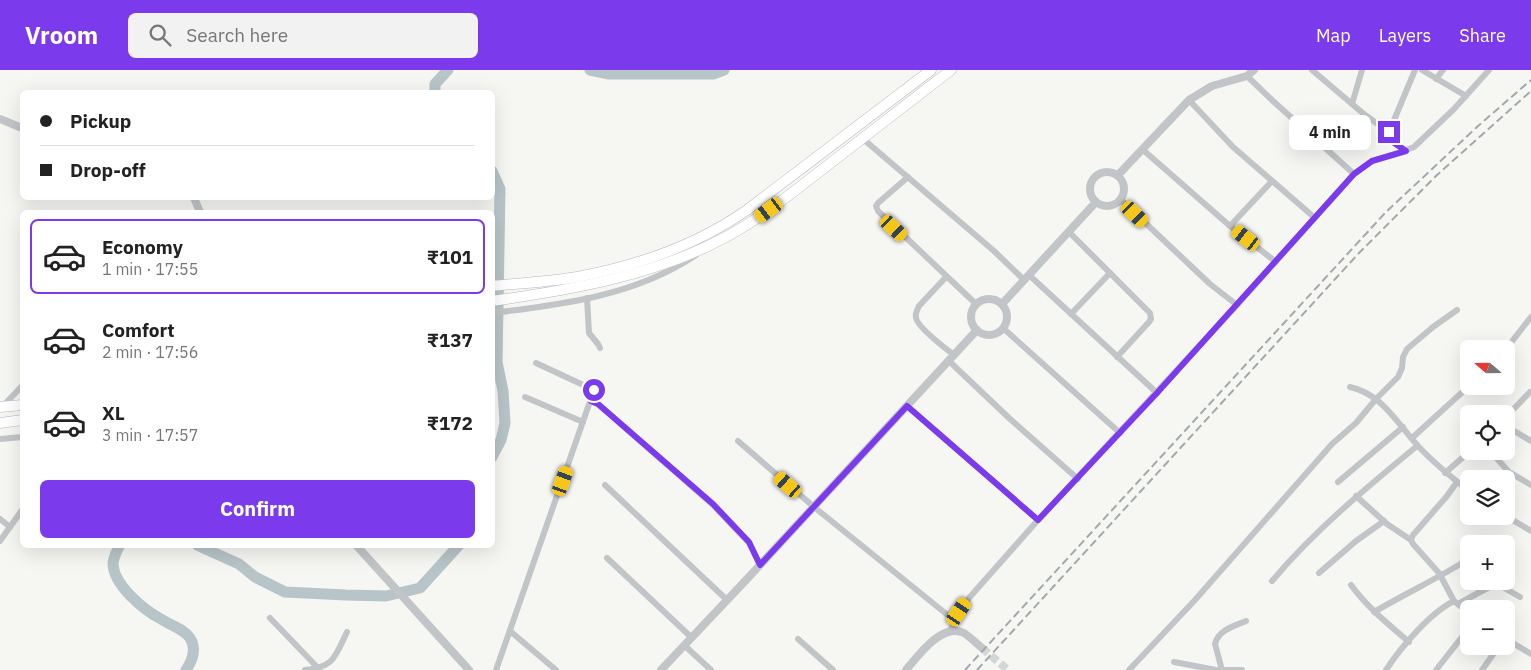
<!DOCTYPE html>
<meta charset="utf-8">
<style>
:root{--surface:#fff;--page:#f2f2f2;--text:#222;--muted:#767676;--line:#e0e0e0;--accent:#7c3aed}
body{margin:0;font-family:"IBM Plex Sans",sans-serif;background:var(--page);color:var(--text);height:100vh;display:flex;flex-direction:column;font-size:19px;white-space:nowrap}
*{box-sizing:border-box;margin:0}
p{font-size:16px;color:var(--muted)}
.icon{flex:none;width:28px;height:28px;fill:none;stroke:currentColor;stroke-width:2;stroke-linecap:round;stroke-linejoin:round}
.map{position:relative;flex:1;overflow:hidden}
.drawer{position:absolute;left:20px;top:140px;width:475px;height:338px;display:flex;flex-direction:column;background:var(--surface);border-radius:8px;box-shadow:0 5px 20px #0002}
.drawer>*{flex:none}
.banner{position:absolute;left:20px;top:20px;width:475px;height:110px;border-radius:8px;box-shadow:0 5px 20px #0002;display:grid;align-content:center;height:110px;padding:0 20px;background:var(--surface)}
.needle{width:32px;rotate:290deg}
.buttons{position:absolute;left:1460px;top:270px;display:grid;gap:10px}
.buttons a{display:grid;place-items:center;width:55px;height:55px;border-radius:8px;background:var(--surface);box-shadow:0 5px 20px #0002;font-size:25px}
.end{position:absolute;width:22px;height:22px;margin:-11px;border:6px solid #7c3aed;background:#fff;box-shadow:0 0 0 2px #fff}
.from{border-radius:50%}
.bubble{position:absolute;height:35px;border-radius:8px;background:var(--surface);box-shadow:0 5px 20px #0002;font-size:16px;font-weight:800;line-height:35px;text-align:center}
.car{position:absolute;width:15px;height:30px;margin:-15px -8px;border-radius:6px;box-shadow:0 0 4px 1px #0007;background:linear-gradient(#f5c518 24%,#345 0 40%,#f5c518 0 76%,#345 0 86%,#f5c518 0)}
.banner b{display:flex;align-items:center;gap:18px;height:48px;font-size:19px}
.banner b+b{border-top:1px solid var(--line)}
.banner i{width:12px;height:12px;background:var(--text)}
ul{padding:9px 0 0;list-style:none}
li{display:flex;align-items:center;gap:15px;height:75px;margin:0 10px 8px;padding:0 10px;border:2px solid transparent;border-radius:8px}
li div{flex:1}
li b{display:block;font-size:19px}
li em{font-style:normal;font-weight:800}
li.current{border-color:var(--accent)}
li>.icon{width:45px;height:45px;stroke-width:1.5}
.button{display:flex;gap:10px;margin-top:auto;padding:10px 20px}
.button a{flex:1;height:58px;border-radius:8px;background:var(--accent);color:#fff;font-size:20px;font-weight:800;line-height:58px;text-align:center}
header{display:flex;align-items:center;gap:30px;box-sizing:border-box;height:70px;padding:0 25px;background:var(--accent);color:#fff}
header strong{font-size:24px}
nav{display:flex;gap:28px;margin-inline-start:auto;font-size:18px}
.search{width:350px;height:45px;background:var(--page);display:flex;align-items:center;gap:12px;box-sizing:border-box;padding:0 18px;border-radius:8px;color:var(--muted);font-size:19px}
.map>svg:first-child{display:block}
</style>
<header>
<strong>Vroom</strong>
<div class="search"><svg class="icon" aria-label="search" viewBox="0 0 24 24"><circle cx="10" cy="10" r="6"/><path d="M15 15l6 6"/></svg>Search here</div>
<nav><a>Map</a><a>Layers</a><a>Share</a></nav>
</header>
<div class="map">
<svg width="1531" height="600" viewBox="0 0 1531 600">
<rect width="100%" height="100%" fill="#f6f6f3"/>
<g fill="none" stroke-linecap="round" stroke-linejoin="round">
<g stroke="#b7c4c8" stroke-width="11">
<path d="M590,0L609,4H713L724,0"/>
<path d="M435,22V14L448,0"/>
<path d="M492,101L500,119L497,292L503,321L505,353L501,370L492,387"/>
<path d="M120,475C117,480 114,487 113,493C113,515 144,540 161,549C170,555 184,559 190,568C197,579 192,591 186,600"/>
<path d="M197,475L239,494L255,507L285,522L346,525L386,526L420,518L459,475"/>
</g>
<path stroke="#d2d6d7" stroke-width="8" stroke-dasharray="8 4" stroke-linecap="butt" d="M982,578L1008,600"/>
<g stroke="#b6b9bc" stroke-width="11">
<g id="trunk">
<path d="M492,216C520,213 549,212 577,207C636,196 697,175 747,140L931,0"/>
<path d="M492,231C570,220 652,206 722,169C757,151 788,126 819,102C863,68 907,34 951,0"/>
<path d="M0,337L22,335"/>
<path d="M0,353L22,350"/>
</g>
</g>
<g stroke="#c1c5c8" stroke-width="6">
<path d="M1312,0L1365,45L1389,62"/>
<path d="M1422,0L1466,26"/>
<path d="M1247,6L1273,31L1354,104"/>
<path d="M1436,9L1443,0"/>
<path d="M1189,30L1233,77L1315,148"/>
<path d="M1352,34L1362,0"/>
<path d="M862,68L994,181L1024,210"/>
<path d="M1142,79L1230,156L1276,192"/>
<path d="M1406,81L1390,70L1389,62L1415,0"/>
<path d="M908,107L878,133L876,136L878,141L976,234"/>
<path d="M1120,129L1210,214L1237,235"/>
<path d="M1230,156L1272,111"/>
<path d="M1069,162L1150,243L1151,249L1149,252L1117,287"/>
<path d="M1029,205L1157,323"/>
<path d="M946,207L919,236C917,240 915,243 916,248C918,258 945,278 954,285"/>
<path d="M587,228L589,263L598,274L600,278"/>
<path d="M492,243C562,235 637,225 696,185"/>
<path d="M1071,244L1110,203"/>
<path d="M1003,258L1120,363"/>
<path d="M1506,279L1531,247"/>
<path d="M949,291L1009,348L1078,409"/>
<path d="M1350,317C1383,324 1398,355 1419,377C1434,393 1451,407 1469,421"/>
<path d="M525,327L583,352"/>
<path d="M591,331L598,334L713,435L749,473L760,495"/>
<path d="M3,336L22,316"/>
<path d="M907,336L1038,450"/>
<path d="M1506,347L1530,322"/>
<path d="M1506,356L1531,371"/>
<path d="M1412,368L1469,316"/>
<path d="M0,369L22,367"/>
<path d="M738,371L814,437L955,551"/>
<path d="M1490,381L1509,402L1531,415"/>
<path d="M1445,403L1470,381"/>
<path d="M1338,412L1403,357"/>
<path d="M605,415L727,530"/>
<path d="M1356,426L1387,454L1411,470"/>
<path d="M1506,446L1531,461"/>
<path d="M0,449L10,457"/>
<path d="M0,471L22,440"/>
<path d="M607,488L691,567"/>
<path d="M1319,503L1356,471L1384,451"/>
<path d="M1272,511C1315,460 1366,418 1417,376"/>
<path d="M1351,515C1367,537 1388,554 1409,572"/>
<path d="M1454,531L1439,503L1413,474L1411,470L1413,465L1447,426L1457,412"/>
<path d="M1458,534L1493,515L1501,516L1520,527"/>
<path d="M1374,542C1405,524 1438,508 1469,489"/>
<path d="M270,548L319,599"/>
<path d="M950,560L969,528L1038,450L1237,235L1354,104L1372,91L1401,82L1414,77L1454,39L1489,0"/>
<path d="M510,561L556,600"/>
<path d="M798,569L833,600"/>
<path d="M1506,569L1531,584"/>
<path d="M684,575L711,600"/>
<path d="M1174,592L1216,600H1242"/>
<path d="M305,600C335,597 335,586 347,562"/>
<path d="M496,600L594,320L536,293"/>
<path d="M1129,600L1195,530L1332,374L1356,353L1376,329L1398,307L1402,298L1403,287L1407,279L1433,257L1457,240"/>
<path d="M1222,600L1215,574C1218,560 1234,556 1246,551"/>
<path d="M1386,600C1401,577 1430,543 1454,531L1469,543"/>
<path d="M1436,600L1469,558"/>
<path d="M1482,600L1499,576"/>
</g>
<g stroke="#c1c5c8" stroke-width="8">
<path d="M0,49L22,58"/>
<circle cx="1107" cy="119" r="17"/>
<path d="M1118,105L1189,30L1212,16L1247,6L1254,0"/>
<path d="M194,128L200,142"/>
<circle cx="989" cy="247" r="18"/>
<path d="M1002,234L1096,132"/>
<path d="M356,475L469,600"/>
<path d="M661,600L747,509L977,260"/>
<path d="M906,600C918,586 942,552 964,563C970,567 976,573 982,578"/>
</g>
<use href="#trunk" stroke="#fff" stroke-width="10"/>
<g stroke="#a2a8ae" stroke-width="2" stroke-dasharray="8 4" stroke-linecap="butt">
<path d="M965,600L1386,142L1478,56L1531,10"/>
<path d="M977,600L1359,183L1437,105L1531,21"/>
</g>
</g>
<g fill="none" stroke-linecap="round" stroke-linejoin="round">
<path stroke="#7c3aed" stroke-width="6" d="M594,320L591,331L598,334L713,434L749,472L760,495L907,336L1038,450L1157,323L1354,104L1372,91L1406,81L1390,70L1389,62"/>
</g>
</svg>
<div class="buttons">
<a><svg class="needle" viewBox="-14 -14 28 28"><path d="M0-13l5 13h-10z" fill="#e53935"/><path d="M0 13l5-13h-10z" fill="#767676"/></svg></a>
<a><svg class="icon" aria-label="locate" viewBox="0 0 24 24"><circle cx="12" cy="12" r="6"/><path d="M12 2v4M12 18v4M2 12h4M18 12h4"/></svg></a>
<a><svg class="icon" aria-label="layers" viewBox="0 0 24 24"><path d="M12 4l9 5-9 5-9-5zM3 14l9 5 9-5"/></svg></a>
<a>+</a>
<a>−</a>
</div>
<i class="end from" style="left:594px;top:320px"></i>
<i class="end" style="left:1389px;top:62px"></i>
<div class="bubble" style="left:1289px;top:45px;width:82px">4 min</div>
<i class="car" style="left:769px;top:140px;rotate:234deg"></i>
<i class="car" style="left:1135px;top:144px;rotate:134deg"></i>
<i class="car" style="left:894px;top:158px;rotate:133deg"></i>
<i class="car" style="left:1246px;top:168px;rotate:308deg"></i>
<i class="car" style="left:563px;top:411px;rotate:20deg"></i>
<i class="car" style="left:788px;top:415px;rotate:311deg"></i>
<i class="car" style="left:959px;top:542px;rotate:34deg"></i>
<div class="banner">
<b><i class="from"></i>Pickup</b>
<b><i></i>Drop-off</b>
</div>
<section class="drawer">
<ul>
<li class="current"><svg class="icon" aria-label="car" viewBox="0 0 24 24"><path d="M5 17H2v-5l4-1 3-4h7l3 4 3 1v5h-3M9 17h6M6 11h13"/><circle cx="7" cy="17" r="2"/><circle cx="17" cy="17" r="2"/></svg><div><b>Economy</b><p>1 min · 17:55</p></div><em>₹101</em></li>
<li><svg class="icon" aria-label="car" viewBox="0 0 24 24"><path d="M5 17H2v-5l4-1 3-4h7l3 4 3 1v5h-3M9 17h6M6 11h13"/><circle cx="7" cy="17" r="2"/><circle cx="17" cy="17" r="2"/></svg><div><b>Comfort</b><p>2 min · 17:56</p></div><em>₹137</em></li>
<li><svg class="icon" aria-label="car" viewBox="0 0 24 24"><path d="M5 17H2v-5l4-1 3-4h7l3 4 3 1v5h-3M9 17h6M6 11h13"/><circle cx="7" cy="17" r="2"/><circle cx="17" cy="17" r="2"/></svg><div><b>XL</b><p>3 min · 17:57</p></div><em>₹172</em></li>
</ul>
<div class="button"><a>Confirm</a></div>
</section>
</div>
